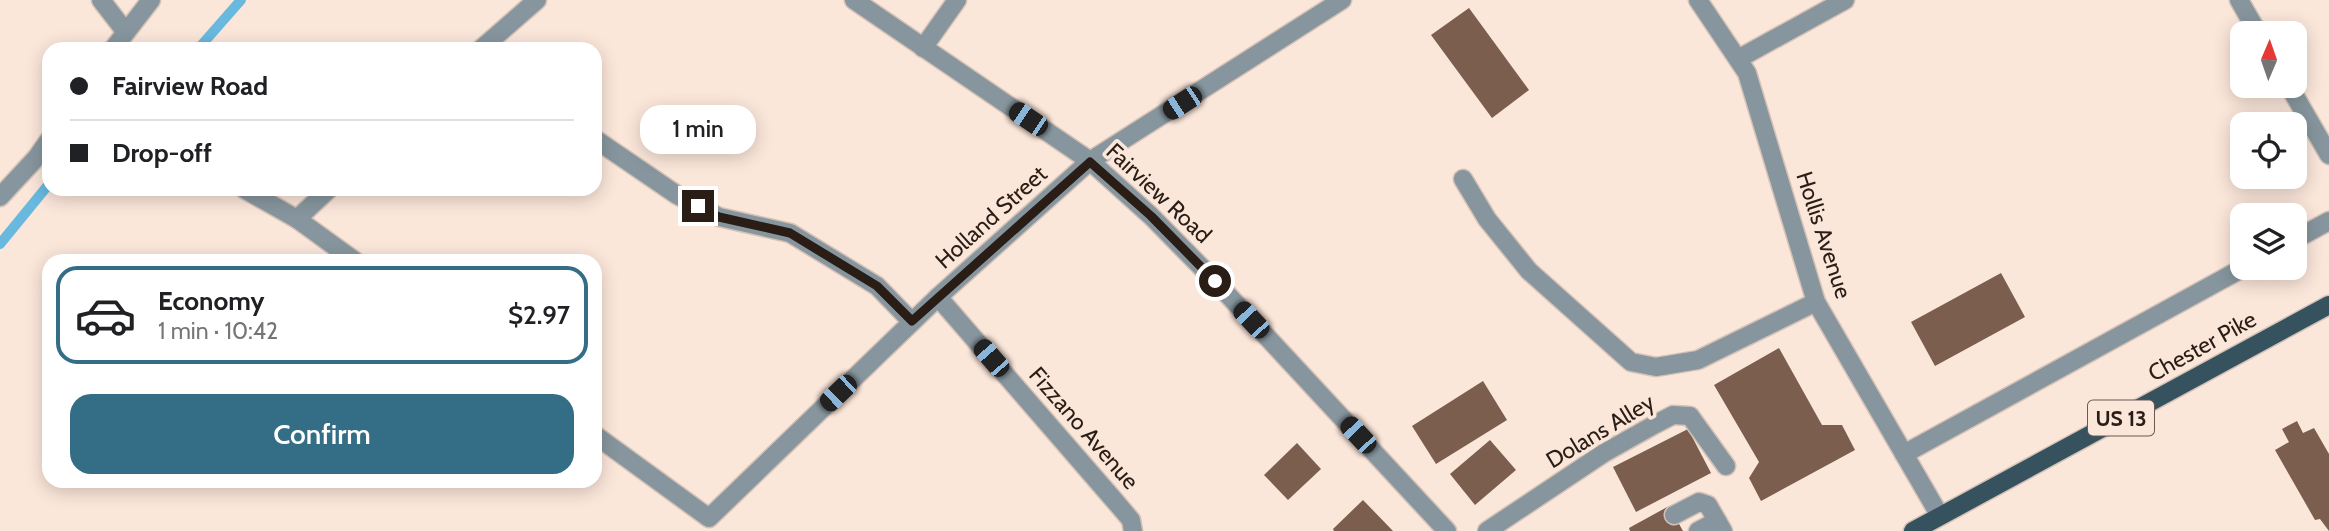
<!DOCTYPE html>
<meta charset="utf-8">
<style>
:root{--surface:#fff;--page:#f6f6f6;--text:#202124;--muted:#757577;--line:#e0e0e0;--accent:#346d86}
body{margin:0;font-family:Cabin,sans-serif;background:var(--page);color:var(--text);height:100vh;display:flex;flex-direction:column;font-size:26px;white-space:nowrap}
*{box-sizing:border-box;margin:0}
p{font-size:23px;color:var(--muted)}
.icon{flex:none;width:38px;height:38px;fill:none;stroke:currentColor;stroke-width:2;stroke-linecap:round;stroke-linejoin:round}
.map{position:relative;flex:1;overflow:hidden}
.panel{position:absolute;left:42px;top:254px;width:560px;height:234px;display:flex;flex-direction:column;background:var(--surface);border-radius:21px;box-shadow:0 4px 18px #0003}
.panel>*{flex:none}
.banner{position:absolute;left:42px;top:42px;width:560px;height:154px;border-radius:21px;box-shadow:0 4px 18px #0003;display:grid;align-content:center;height:154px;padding:0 28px;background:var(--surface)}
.needle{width:46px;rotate:2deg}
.buttons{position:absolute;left:2230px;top:21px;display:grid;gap:14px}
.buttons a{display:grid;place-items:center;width:77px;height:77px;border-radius:14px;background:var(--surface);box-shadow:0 4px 18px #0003;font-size:35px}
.end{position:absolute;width:32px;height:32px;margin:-16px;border:9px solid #291d16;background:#fff;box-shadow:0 0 0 4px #fff}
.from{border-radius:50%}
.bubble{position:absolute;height:49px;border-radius:21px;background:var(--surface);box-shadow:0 4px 18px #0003;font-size:23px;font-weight:600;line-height:49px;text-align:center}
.car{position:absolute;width:21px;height:42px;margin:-21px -10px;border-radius:9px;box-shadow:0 0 5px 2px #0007;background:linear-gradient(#222 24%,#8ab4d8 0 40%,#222 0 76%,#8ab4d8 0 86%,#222 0)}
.banner b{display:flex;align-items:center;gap:24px;height:66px;font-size:26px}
.banner b+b{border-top:2px solid var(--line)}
.banner i{width:18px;height:18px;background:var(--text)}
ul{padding:12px 0 0;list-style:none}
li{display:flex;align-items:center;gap:21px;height:98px;margin:0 14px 10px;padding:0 14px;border:4px solid transparent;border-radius:21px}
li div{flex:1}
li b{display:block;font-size:26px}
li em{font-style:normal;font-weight:600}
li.on{border-color:var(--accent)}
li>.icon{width:63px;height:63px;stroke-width:1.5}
.button{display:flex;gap:14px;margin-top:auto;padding:14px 28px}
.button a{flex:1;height:80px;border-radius:21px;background:var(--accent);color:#fff;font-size:28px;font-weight:600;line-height:80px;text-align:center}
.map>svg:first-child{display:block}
</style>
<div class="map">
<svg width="2329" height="531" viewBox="0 0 2329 531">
<rect width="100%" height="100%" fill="#fbe6da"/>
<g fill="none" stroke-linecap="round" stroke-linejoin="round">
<g stroke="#69b9df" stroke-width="10">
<path d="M198,49L241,0"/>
<path d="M0,244L49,184"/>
</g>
</g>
<g fill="#7b5e4d">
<path d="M1469,8L1529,90L1492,118L1431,35Z"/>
<path d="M2001,273L2025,317L1935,366L1911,322Z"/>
<path d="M1779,348L1822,425H1842L1855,450L1761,501L1749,478L1759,462L1714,385Z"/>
<path d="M1483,381L1507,420L1436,464L1412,426Z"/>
<path d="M2297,421L2303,433L2314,428L2329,454V531L2320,519L2315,520L2275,450L2289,442L2282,429Z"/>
<path d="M1688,429L1711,473L1636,512L1613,467Z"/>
<path d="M1490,440L1516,470L1475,505L1450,474Z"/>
<path d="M1297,443L1321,469L1288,500L1264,475Z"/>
<path d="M1363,500L1393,531H1334L1333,529Z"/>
<path d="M1669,506L1683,531H1630L1629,528Z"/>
</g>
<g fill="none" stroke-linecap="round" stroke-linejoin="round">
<g stroke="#d5c2b7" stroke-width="21">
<g id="service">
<path d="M1738,59L1845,0"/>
<path d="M595,139L677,195L719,217L790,233L877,286L912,322"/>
<path d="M1463,179L1487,219L1529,271L1631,362L1656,367L1698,360L1816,302"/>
<path d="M1674,515L1699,502L1708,505L1723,531"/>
<path d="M1487,531L1604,453L1652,426L1673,415L1690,416L1726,466"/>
<path d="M1698,531L1717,521"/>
</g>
</g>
<g stroke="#d5c2b7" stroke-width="21">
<g id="minor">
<path d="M101,0L125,31"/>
<path d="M1698,0L1747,73L1816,302L1940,516"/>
<path d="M2239,0L2258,33"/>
<path d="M923,48L957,0"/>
<path d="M113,49L151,0"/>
<path d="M481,49L537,0"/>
<path d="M2289,86L2329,155"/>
<path d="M244,189L297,219L355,261"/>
<path d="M0,197L37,157L49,140"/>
<path d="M297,219L329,189"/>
<path d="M2294,240L2329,221"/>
<path d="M938,297L1114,500L1131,520L1133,531"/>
<path d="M595,435L709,518L938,297L1090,161L1342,0"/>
<path d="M1904,454L2243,268"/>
</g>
</g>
<g stroke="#d5c2b7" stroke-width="21">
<path id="tertiary" d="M854,0L1090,161L1151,216L1215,281L1447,531"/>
</g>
<g stroke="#d5c2b7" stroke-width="21">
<path id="primary" d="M1913,531L2329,305"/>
</g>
<use href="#service" stroke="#87969e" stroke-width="18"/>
<use href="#minor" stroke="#87969e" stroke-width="18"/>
<use href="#tertiary" stroke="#87969e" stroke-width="18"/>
<use href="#primary" stroke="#37525f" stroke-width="18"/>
</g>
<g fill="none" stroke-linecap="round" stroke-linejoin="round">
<path stroke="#291d16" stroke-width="9" d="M698,206L719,217L790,233L877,286L912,321L1090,162L1151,216L1215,281"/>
</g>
<g text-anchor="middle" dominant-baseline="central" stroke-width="7" stroke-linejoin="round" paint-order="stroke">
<rect fill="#fbe6da" stroke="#685951" stroke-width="2" x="2088" y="400.5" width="66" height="35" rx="5"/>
<g font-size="21" font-weight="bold" fill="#291d16">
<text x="2121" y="418">US 13</text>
</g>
<g font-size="23" fill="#291d16" stroke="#fbe6da">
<text transform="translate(1159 193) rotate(43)">Fairview Road</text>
<text transform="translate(991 217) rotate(-42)">Holland Street</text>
<text transform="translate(1824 235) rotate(72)">Hollis Avenue</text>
<text transform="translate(2202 346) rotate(-29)">Chester Pike</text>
<text transform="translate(1084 428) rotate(49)">Fizzano Avenue</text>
<text transform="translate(1600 431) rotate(-31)">Dolans Alley</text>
</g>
</g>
</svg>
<div class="buttons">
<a><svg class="needle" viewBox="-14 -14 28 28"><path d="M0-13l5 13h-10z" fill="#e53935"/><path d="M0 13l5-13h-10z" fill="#757577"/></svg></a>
<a><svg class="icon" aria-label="locate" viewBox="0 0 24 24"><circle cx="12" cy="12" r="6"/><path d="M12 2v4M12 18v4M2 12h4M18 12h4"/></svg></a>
<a><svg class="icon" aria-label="layers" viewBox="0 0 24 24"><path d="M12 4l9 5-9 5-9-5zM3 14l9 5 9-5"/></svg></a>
</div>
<i class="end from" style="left:1215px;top:281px"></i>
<i class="end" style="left:698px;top:206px"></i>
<div class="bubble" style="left:640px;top:105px;width:116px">1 min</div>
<i class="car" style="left:1182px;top:103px;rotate:237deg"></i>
<i class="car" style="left:1028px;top:119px;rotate:304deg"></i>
<i class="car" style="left:1251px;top:320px;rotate:317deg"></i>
<i class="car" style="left:991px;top:358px;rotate:319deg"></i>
<i class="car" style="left:838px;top:393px;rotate:226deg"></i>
<i class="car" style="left:1358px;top:435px;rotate:317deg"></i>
<div class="banner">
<b><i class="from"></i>Fairview Road</b>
<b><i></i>Drop-off</b>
</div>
<section class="panel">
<ul>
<li class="on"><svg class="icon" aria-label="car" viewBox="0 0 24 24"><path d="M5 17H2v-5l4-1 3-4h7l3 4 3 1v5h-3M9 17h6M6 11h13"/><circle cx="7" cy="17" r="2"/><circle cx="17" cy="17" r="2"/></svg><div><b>Economy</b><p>1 min · 10:42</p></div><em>$2.97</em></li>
</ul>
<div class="button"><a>Confirm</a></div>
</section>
</div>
